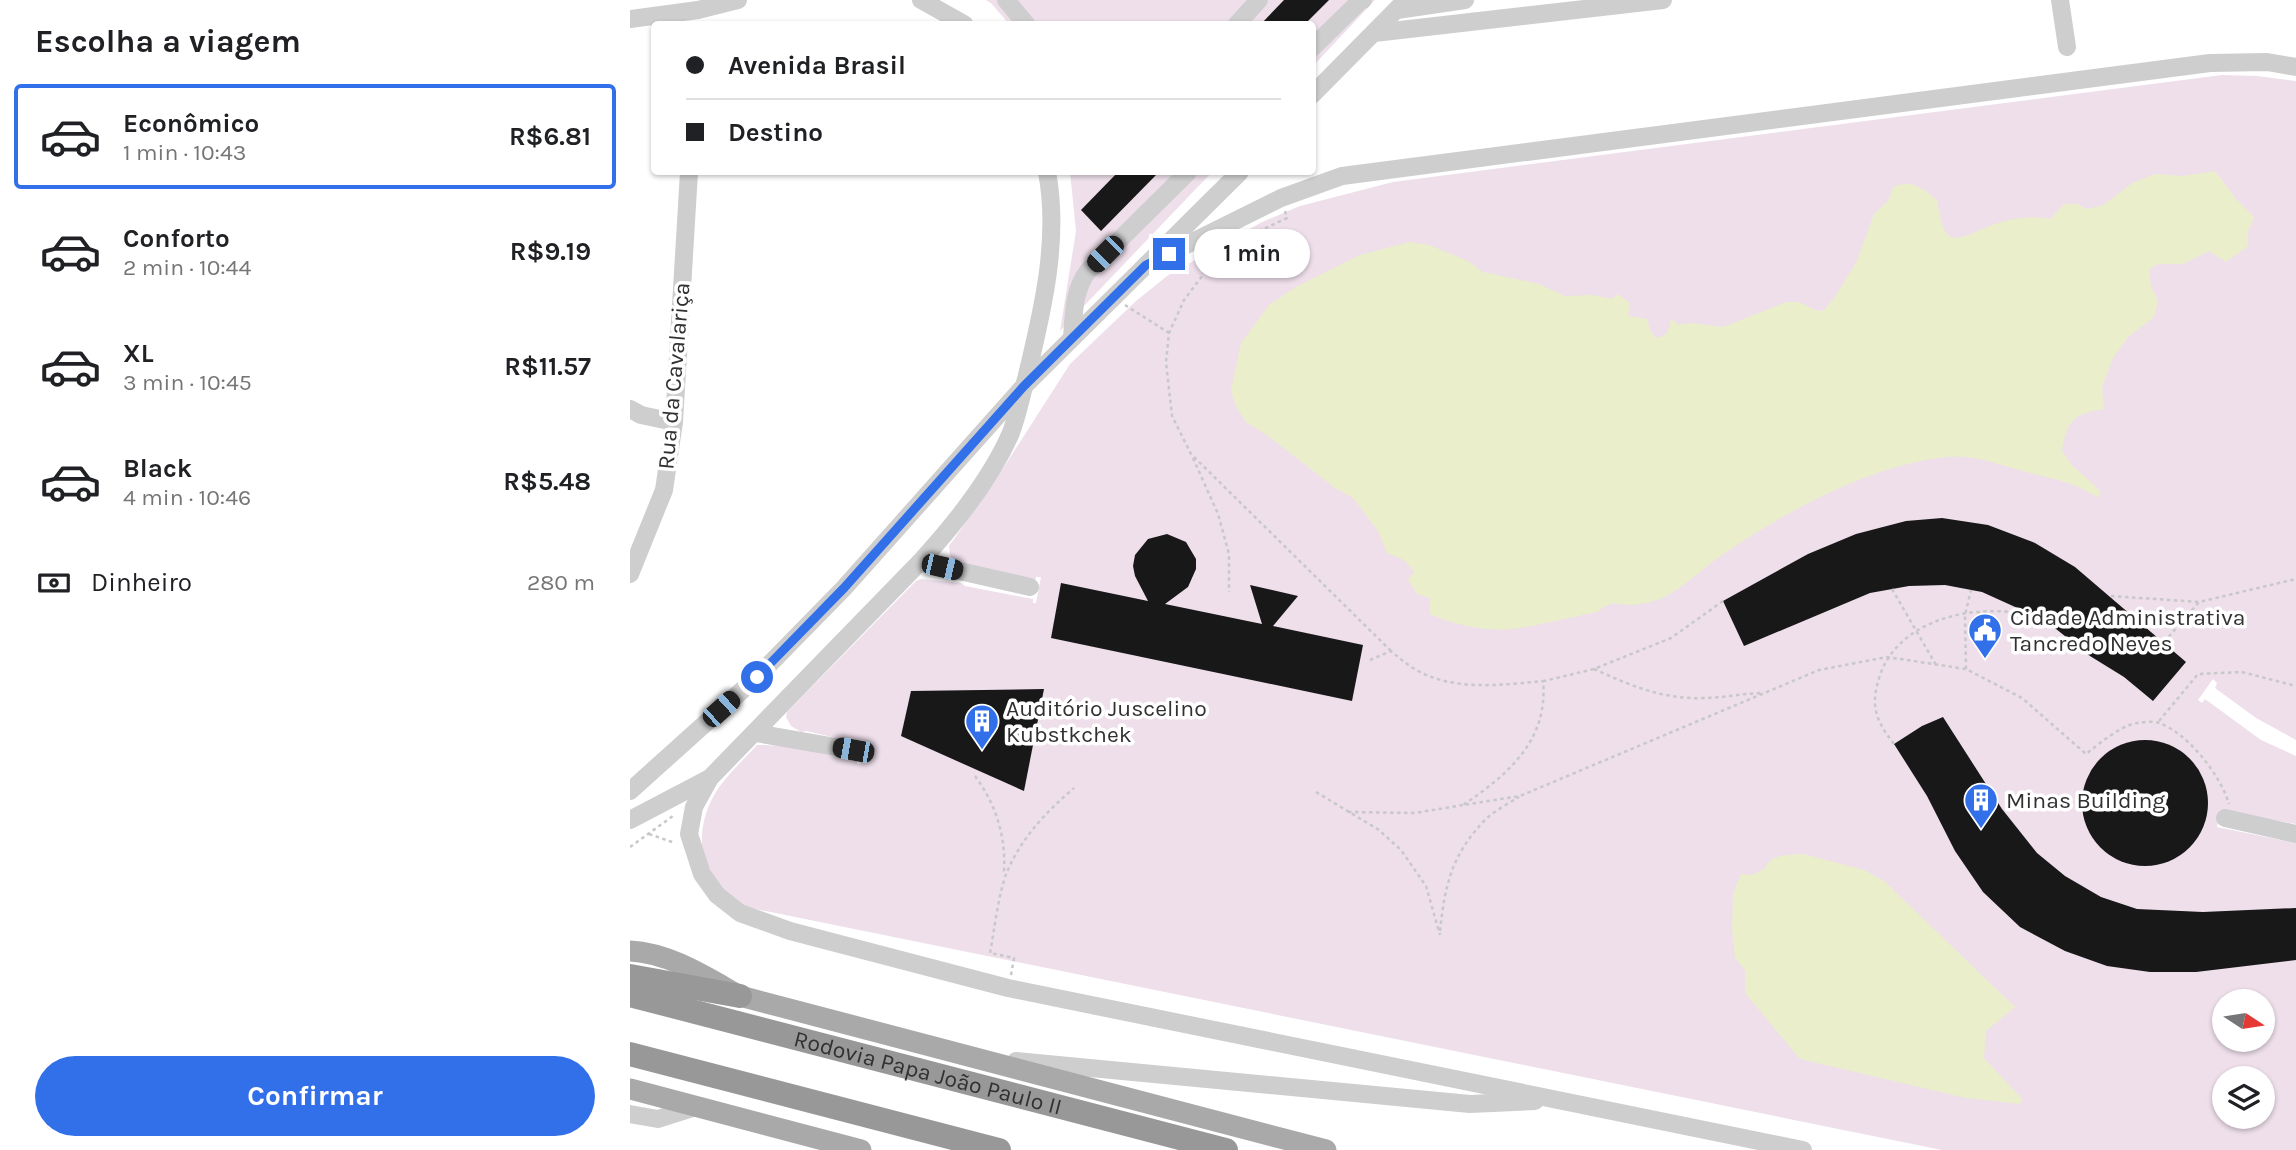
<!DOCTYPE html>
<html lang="pt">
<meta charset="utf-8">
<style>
:root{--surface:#fff;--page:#f2f2f2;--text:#202124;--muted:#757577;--line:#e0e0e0;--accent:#3270ea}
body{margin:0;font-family:Karla,sans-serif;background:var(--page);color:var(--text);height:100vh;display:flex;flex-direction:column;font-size:26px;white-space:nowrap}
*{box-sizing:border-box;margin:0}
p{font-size:23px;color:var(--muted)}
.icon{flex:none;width:38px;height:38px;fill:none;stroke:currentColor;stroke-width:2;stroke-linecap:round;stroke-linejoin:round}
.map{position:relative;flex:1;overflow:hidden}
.details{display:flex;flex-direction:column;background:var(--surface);width:630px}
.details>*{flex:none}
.top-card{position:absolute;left:21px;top:21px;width:665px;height:154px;border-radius:7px;box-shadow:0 2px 5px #0004;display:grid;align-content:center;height:154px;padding:0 35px;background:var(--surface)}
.needle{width:46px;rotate:102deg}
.buttons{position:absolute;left:1582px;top:989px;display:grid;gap:14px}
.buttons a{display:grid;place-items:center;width:63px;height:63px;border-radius:50%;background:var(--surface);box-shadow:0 2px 5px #0004;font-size:35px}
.end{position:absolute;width:32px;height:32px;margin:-16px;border:9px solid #3270ea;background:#fff;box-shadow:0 0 0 4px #fff}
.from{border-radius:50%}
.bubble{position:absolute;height:49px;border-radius:24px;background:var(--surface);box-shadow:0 2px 5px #0004;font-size:23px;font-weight:700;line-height:49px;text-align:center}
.car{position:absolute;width:21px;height:42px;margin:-21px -10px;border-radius:9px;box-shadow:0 0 5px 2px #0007;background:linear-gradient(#222 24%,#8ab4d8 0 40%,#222 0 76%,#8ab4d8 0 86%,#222 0)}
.top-card b{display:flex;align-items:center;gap:24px;height:66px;font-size:26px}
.top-card b+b{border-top:2px solid var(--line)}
.top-card i{width:18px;height:18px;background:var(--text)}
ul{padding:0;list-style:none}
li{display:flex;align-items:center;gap:21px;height:105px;margin:0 14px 10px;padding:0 21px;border:4px solid transparent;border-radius:7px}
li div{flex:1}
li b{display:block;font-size:26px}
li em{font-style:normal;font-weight:700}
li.current{border-color:var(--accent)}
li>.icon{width:63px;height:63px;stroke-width:1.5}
h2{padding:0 35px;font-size:32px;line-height:84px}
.pay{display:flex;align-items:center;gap:18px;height:77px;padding:0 35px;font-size:26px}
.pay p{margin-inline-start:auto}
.action{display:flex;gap:14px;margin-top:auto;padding:14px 35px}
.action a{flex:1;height:80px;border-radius:42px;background:var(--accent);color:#fff;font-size:28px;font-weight:700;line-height:80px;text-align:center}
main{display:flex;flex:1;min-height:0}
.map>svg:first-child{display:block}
</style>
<main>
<section class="details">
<h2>Escolha a viagem</h2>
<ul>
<li class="current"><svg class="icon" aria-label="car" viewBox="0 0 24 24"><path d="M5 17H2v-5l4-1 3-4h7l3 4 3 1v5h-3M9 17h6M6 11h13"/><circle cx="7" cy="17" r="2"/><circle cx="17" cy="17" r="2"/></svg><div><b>Econômico</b><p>1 min · 10:43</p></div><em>R$6.81</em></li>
<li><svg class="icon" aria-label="car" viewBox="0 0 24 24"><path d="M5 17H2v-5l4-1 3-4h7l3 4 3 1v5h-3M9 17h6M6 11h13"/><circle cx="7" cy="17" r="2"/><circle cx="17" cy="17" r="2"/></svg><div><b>Conforto</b><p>2 min · 10:44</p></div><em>R$9.19</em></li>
<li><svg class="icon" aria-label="car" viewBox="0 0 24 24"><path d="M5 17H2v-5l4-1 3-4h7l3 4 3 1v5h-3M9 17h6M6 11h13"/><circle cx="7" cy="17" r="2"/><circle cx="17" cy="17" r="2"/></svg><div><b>XL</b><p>3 min · 10:45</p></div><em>R$11.57</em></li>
<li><svg class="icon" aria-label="car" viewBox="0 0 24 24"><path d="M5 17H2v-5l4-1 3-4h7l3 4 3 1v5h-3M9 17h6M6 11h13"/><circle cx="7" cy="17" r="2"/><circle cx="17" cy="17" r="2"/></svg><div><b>Black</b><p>4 min · 10:46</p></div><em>R$5.48</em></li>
</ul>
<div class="pay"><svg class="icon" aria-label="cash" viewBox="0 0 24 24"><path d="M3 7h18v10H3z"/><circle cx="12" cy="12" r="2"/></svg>Dinheiro<p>280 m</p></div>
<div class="action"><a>Confirmar</a></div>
</section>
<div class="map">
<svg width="1666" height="1150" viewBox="0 0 1666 1150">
<rect width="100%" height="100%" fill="#fff"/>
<g fill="#eedfeb" fill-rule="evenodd">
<path d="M356,0H745L683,66L682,24H379L361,3Z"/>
<path d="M1592,75L1627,76L1666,81V740L1626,718L1585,688L1587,683L1583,679L1568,700L1572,703L1575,699L1631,740L1666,756V824L1590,810L1587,827L1666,843V1150H1312L116,907C103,898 88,887 80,873C65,845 72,811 90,786C101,771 115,758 127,745C161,744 194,754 227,761V764H231L235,741L231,740L230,744L177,731L171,732L161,726L156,717L157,712L286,581L291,579L331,583L335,586L403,599V603H406L411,577H406L405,581L326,564L320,555L319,546L365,481L440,364L506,301L537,276L632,222L670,206L763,182ZM1594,1001H1633V1040H1594ZM1594,1078H1633V1116H1594Z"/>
<path d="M440,172H582L430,331L446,231Z"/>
</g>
<g fill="#eaeecb">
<path d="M1585,171L1607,200L1624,217L1618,231V246L1596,262L1579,251L1553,264H1528L1519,270L1521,286L1528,301L1524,317L1498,337L1483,358L1472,387L1474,409C1443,414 1437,420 1432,451L1441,464L1470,491L1468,498C1445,481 1416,478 1389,470C1365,463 1341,454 1316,457C1242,465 1158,510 1098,551C1076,565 1056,586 1033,598C1025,601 1010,605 1002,605C984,605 984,599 967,612C939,617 910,626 881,629C856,632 822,624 800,614V598L787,594L778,580L784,571L774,560L757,553L748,531L723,498L705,488L638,436L616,422L606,407L601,390L611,343L639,305L666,287L730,255L779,242L799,245L838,261L853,272L909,284L935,296L963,295L982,299L988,294L1000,303L998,316L1017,319L1021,332L1027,338C1038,336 1039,329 1041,319L1049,325L1061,323L1093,327L1156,302H1169L1185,310L1193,311L1205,297L1227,261L1244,214L1258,201L1263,187C1282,179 1292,188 1307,200C1315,256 1328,237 1365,224C1382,218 1403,216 1420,219L1434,204H1447L1457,209L1473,205L1504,182L1526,174L1553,176Z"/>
<path d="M1173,854L1234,870L1254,881L1385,1007L1356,1031L1354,1058L1392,1099L1390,1104L1336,1098L1170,1059L1115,993V970L1105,958L1102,928L1103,893L1111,874L1122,875L1134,869C1140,854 1157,855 1173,854Z"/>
</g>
<g fill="#181818">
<path d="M654,0H699L675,24H631Z"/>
<path d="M488,172H529L471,231L451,210Z"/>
<path d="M1312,518L1358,525L1405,543L1445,567L1556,662L1523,701L1494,677L1460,656L1416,621L1352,592L1315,585L1279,586L1240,593L1114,646L1093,601L1178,554L1226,534L1276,521Z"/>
<path d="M537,534L556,542L566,559V569L558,587L535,604L632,624L620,585L668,596L643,626L733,645L722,701L421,638L431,583L518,601L505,576L503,566L505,555L518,539Z"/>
<path d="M414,689L394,791L271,736L281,691Z"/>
<path d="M1313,717L1372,809L1407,853L1435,876L1471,897L1507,909L1573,912L1666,908V960L1566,972H1520L1477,966L1435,951L1390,927L1353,892L1325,851L1297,796L1264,744L1292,726Z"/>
<circle cx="1515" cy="803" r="63"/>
</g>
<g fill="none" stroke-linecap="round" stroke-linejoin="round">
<g stroke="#c8c8c8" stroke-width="2.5" stroke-dasharray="3.5 3.5" stroke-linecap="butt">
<path d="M655,211L657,218L612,239L579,267L554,300L539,333L536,362L542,416L561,454L761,651"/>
<path d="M495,305L539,333"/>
<path d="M563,458L588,514L599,554V592"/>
<path d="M1262,589L1306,665"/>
<path d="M1481,596L1569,602"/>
<path d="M1093,601L1041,638L964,669L914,681C913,690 914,700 912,709C905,753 867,782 833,805L890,796L1189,670L1257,657L1336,669L1392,698L1456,754C1470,743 1490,726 1507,723C1514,722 1524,721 1529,723C1558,733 1591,776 1599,804"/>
<path d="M1534,642L1569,602L1666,579"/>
<path d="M740,660L761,651C768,657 775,663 783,668C821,692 872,685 914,681"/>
<path d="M964,669C999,685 1034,700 1074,698C1094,698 1113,693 1134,693"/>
<path d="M1336,669L1335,615L1341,590"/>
<path d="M1529,721L1568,674L1612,672L1666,686"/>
<path d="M1264,744C1245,720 1240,705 1250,675C1268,624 1330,607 1380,612C1392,613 1405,618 1416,621"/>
<path d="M345,776C366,804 376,837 374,871L376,873"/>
<path d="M686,792L749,830L771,850L796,886L810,935"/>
<path d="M718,812L785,813L833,805"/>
<path d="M19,834L45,843"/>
<path d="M0,847L43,816"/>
<path d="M810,931C815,884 822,853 857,818C866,810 879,803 889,797"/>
<path d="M381,975L384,958L360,953C364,932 369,890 377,872C392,837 416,812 444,788"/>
</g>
<g stroke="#cecece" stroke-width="18">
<path d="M291,0L334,24"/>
<path d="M376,0L396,24"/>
<path d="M1430,0L1437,47"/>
<path d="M767,10L835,0"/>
<path d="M0,19L68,10L108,0"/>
<path d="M607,24L629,0"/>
<path d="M744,33L1033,0"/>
<path d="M682,48L729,2L733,0"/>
<path d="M682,95L776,0"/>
<path d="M516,265L651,198L712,176L1580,63L1637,62L1666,67"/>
<path d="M442,338C444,314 443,291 458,271L558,172"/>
<path d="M0,409L11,415L44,422"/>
<path d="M290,562L400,587"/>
<path d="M0,574L34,490L44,422L59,172"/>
<path d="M126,733L223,750"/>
<path d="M80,778L64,807L59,834L72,874L87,895L110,913L160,931L378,988L1173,1150"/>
<path d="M0,791L127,677L214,588L394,386L610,172"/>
<path d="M1595,818L1666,834"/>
<path d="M0,820L80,778L290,562C324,525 359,482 380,435C387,418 391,397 396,379C412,313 430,240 417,172"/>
<path d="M386,1061L840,1104L905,1101"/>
<path d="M0,1114L28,1119L69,1106"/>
</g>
<g stroke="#a9a9a9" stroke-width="21">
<path d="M0,951C40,953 76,977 110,996L696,1150"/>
<path d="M0,1089L231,1150"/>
</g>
<g stroke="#989898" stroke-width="24">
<path d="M0,976L110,996"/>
<path id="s1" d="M0,995L596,1150"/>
<path d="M0,1054L369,1150"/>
</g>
</g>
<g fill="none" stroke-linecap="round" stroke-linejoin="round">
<path stroke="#3270ea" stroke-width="9" d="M127,677L214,588L394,386L516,265L539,254"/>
</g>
<defs>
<g id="civic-pin" transform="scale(1.75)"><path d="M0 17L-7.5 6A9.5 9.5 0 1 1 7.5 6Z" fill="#3270ea" stroke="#fff"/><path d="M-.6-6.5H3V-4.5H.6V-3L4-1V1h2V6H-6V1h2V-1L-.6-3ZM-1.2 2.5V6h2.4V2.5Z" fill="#fff"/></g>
<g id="building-pin" transform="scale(1.75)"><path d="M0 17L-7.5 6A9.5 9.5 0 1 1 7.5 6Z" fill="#3270ea" stroke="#fff"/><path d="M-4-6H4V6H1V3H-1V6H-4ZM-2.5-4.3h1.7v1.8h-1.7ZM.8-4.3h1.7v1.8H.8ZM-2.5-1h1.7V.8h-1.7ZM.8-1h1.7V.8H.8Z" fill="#fff"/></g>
</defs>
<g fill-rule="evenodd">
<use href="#civic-pin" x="1355" y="630"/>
<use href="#building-pin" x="352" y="721"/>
<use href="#building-pin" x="1351" y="800"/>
</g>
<g text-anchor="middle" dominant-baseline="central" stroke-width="7" stroke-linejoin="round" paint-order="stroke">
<g font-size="23" fill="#313131" stroke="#fff">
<text transform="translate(44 376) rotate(-85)">Rua da Cavalariça</text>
<text stroke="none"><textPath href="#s1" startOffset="308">Rodovia Papa João Paulo II</textPath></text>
</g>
<g font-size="23" fill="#313131" stroke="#fff" text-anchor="start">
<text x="1380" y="617">Cidade Administrativa<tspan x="1380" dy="26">Tancredo Neves</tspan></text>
<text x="376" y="708">Auditório Juscelino<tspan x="376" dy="26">Kubstkchek</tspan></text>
<text x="1376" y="800">Minas Building</text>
</g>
</g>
</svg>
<div class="buttons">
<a><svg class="needle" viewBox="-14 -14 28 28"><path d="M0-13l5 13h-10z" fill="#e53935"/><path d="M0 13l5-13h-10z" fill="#757577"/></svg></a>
<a><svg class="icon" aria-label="layers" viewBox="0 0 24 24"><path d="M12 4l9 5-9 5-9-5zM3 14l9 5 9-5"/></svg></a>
</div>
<i class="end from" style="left:127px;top:677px"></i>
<i class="end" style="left:539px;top:254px"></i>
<div class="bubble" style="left:564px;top:229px;width:116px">1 min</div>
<i class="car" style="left:475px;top:254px;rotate:225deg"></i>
<i class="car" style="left:312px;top:567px;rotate:103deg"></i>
<i class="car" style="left:91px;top:709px;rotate:48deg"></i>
<i class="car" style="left:223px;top:750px;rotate:280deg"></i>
<div class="top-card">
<b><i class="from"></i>Avenida Brasil</b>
<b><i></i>Destino</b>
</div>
</div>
</main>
